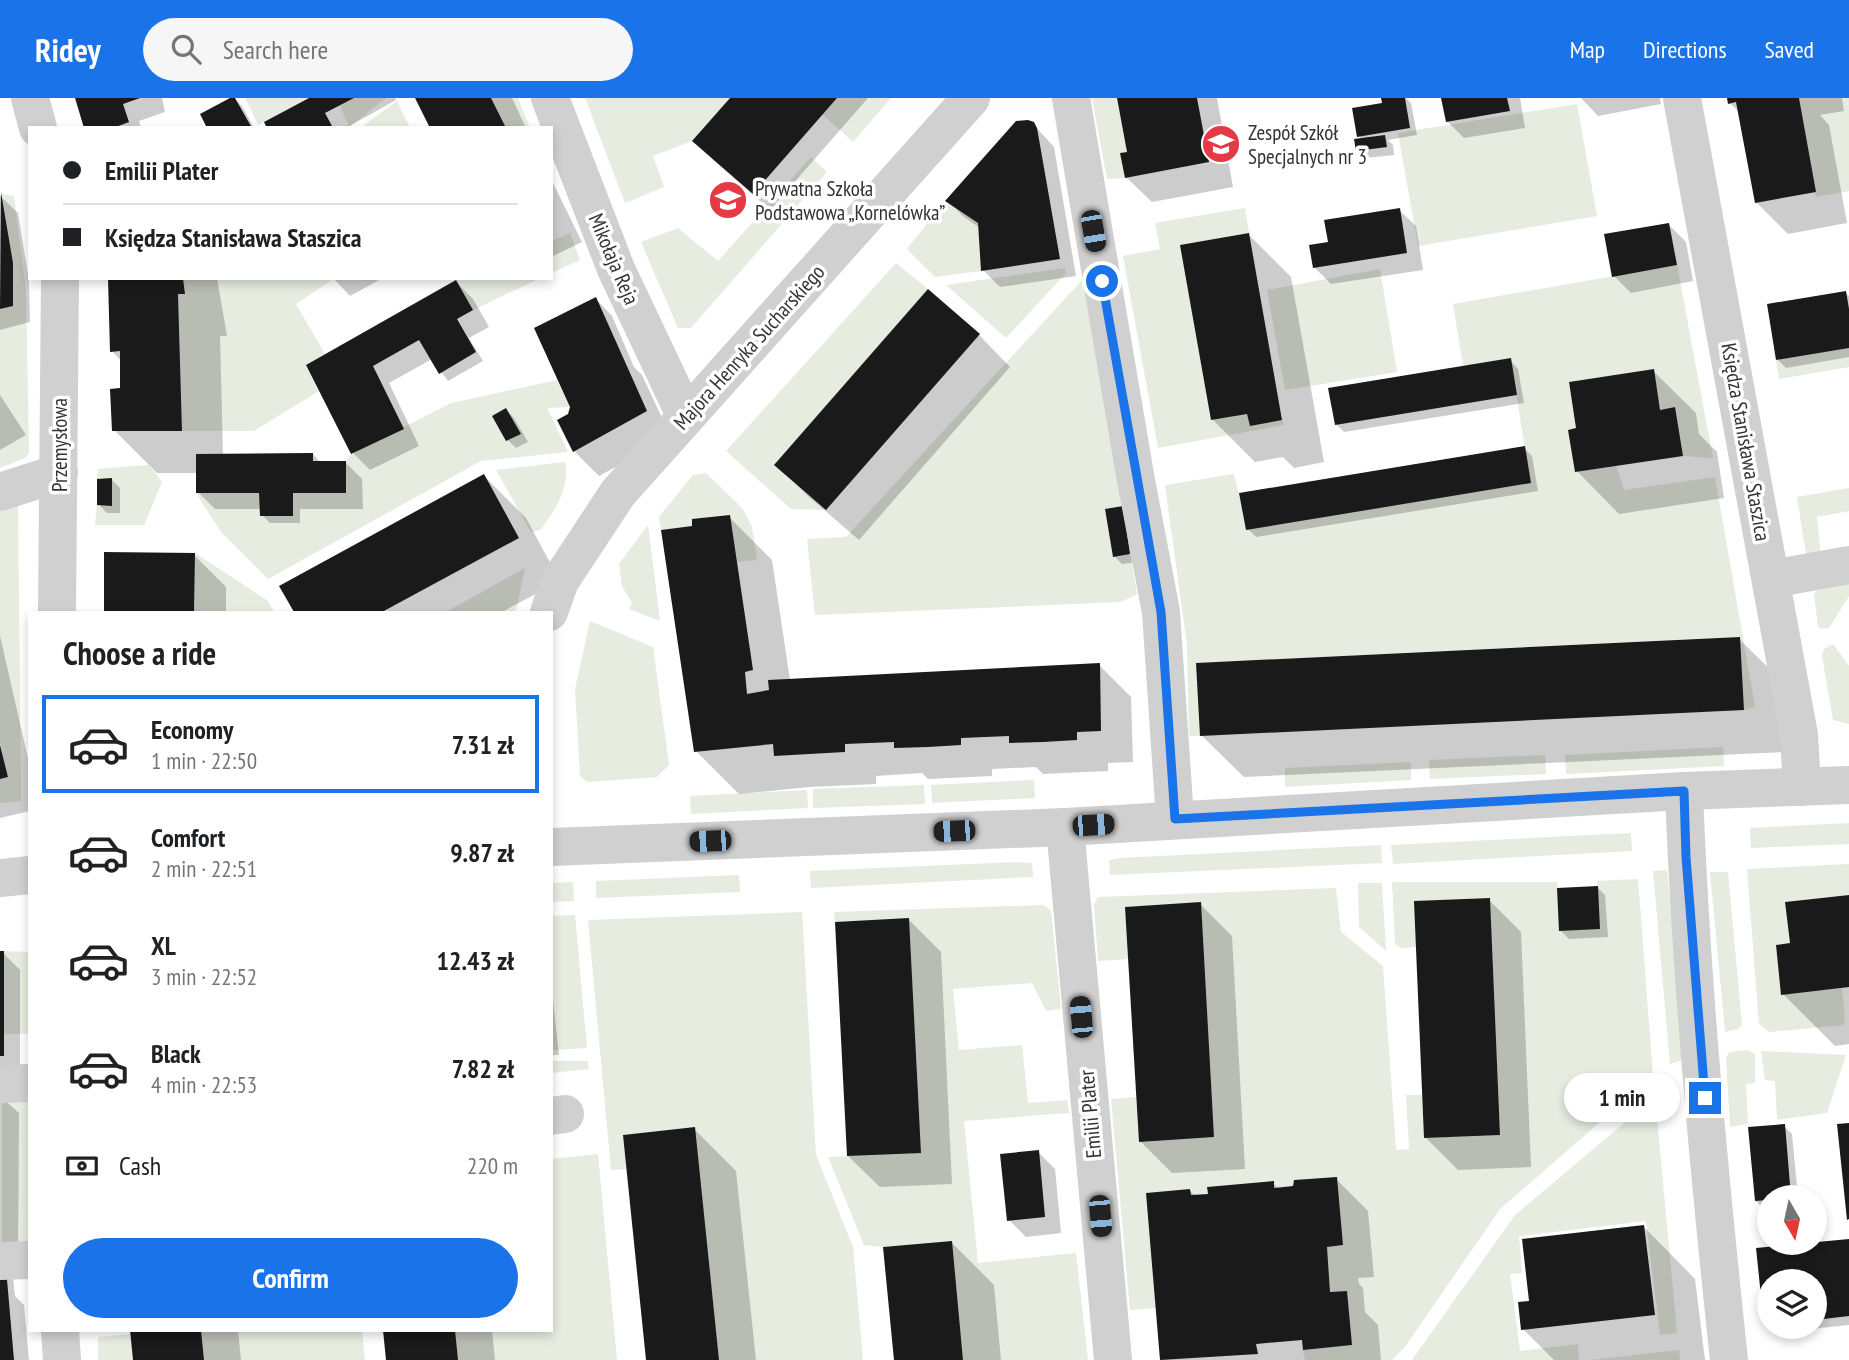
<!DOCTYPE html>
<meta charset="utf-8">
<style>
:root{--surface:#fff;--page:#f6f6f6;--text:#202124;--muted:#757577;--line:#e0e0e0;--accent:#1a73e8}
body{margin:0;font-family:"PT Sans Narrow",sans-serif;background:var(--page);color:var(--text);height:100vh;display:flex;flex-direction:column;font-size:26px;white-space:nowrap}
*{box-sizing:border-box;margin:0}
p{font-size:23px;color:var(--muted)}
.icon{flex:none;width:38px;height:38px;fill:none;stroke:currentColor;stroke-width:2;stroke-linecap:round;stroke-linejoin:round}
.map{position:relative;flex:1;overflow:hidden}
.side{position:absolute;left:28px;top:513px;width:525px;height:721px;display:flex;flex-direction:column;background:var(--surface);border-radius:0px;box-shadow:0 4px 10px #0003}
.side>*{flex:none}
.top-card{position:absolute;left:28px;top:28px;width:525px;height:154px;border-radius:0px;box-shadow:0 4px 10px #0003;display:grid;align-content:center;height:154px;padding:0 35px;background:var(--surface)}
.needle{width:46px;rotate:171deg}
.buttons{position:absolute;left:1757px;top:1087px;display:grid;gap:14px}
.buttons a{display:grid;place-items:center;width:70px;height:70px;border-radius:50%;background:var(--surface);box-shadow:0 4px 10px #0003;font-size:35px}
.end{position:absolute;width:32px;height:32px;margin:-16px;border:9px solid #1a73e8;background:#fff;box-shadow:0 0 0 4px #fff}
.from{border-radius:50%}
.bubble{position:absolute;height:49px;border-radius:24px;background:var(--surface);box-shadow:0 4px 10px #0003;font-size:23px;font-weight:800;line-height:49px;text-align:center}
.car{position:absolute;width:21px;height:42px;margin:-21px -10px;border-radius:9px;box-shadow:0 0 5px 2px #0007;background:linear-gradient(#222 24%,#8ab4d8 0 40%,#222 0 76%,#8ab4d8 0 86%,#222 0)}
.top-card b{display:flex;align-items:center;gap:24px;height:66px;font-size:26px}
.top-card b+b{border-top:2px solid var(--line)}
.top-card i{width:18px;height:18px;background:var(--text)}
ul{padding:0;list-style:none}
li{display:flex;align-items:center;gap:21px;height:98px;margin:0 14px 10px;padding:0 21px;border:4px solid transparent;border-radius:0px}
li div{flex:1}
li b{display:block;font-size:26px}
li em{font-style:normal;font-weight:800}
li.on{border-color:var(--accent)}
li>.icon{width:63px;height:63px;stroke-width:1.5}
h2{padding:0 35px;font-size:32px;line-height:84px}
.pay{display:flex;align-items:center;gap:18px;height:77px;padding:0 35px;font-size:26px}
.pay p{margin-inline-start:auto}
.cta{display:flex;gap:14px;margin-top:auto;padding:14px 35px}
.cta a{flex:1;height:80px;border-radius:42px;background:var(--accent);color:#fff;font-size:28px;font-weight:800;line-height:80px;text-align:center}
header{display:flex;align-items:center;gap:42px;box-sizing:border-box;height:98px;padding:0 35px;background:var(--accent);color:#fff}
header strong{font-size:33px}
nav{display:flex;gap:38px;margin-inline-start:auto;font-size:24px}
.search{width:490px;height:63px;background:var(--page);display:flex;align-items:center;gap:18px;box-sizing:border-box;padding:0 24px;border-radius:38px;color:var(--muted);font-size:26px}
.map>svg:first-child{display:block}
</style>
<header>
<strong>Ridey</strong>
<div class="search"><svg class="icon" aria-label="search" viewBox="0 0 24 24"><circle cx="10" cy="10" r="6"/><path d="M15 15l6 6"/></svg>Search here</div>
<nav><a>Map</a><a>Directions</a><a>Saved</a></nav>
</header>
<div class="map">
<svg width="1849" height="1262" viewBox="0 0 1849 1262">
<rect width="100%" height="100%" fill="#fff"/>
<g fill="#e6ecdf">
<path d="M245,0H309L258,27Z"/>
<path d="M354,0H386L349,29L340,8Z"/>
<path d="M491,0H518L530,30H506Z"/>
<path d="M585,0H730L692,43L653,58L664,89L625,105Z"/>
<path d="M837,0H891L853,44L822,16Z"/>
<path d="M1092,0H1117L1127,54L1120,55L1125,80L1107,81Z"/>
<path d="M1799,0H1849V93L1816,99Z"/>
<path d="M397,3L410,30H360Z"/>
<path d="M1577,6L1597,118L1418,148L1398,35Z"/>
<path d="M811,59L827,74L691,230H678L641,144L678,130L718,163Z"/>
<path d="M2,96L14,98L26,193L29,355L25,360L0,370V211L13,207V165Z"/>
<path d="M945,103L978,125L981,173L935,179L907,151Z"/>
<path d="M1245,110L1249,135L1181,147L1211,322L1247,316L1250,328L1282,322L1284,327L1158,350L1123,158L1160,151L1155,125Z"/>
<path d="M570,135L580,162L551,175V143Z"/>
<path d="M896,165L928,191L826,412L791,411L726,353Z"/>
<path d="M1677,167L1713,360L1683,358L1674,309L1660,312L1653,271L1569,284L1576,330L1569,332L1575,373L1616,368L1624,392L1715,379L1755,609L1744,612L1739,539L1197,565L1200,638H1189L1187,547L1165,387L1234,376L1247,431L1530,385L1511,261L1463,268L1453,206Z"/>
<path d="M1065,170L1066,175L1006,240L946,187Z"/>
<path d="M1380,171L1397,274L1285,292L1267,192Z"/>
<path d="M183,180H331L332,182L296,206L325,256L306,267L319,293L254,333H182L178,196L185,195Z"/>
<path d="M461,180H541L473,212L456,182Z"/>
<path d="M1083,181L1123,408L1105,411L1113,458L1130,456L1137,496L1121,504L815,517L807,441L846,439Z"/>
<path d="M1849,250V269L1779,281L1776,262Z"/>
<path d="M557,282L570,309L547,310L568,354L481,363L268,481L221,434L196,395H259L293,418V395H346V363L351,356L451,305Z"/>
<path d="M565,364C570,390 555,413 540,432L531,434L496,372Z"/>
<path d="M149,367L162,384L144,427H95L97,407H112V381H97L98,371Z"/>
<path d="M706,375L743,411L752,429L757,462L736,464L692,421V428L661,432L659,419L693,377Z"/>
<path d="M1849,390V413L1817,419L1821,457L1806,456L1797,399Z"/>
<path d="M18,403L21,703L0,705V681L8,679L0,642V408Z"/>
<path d="M648,427L660,523L629,511L632,505L622,488L619,466Z"/>
<path d="M195,455L268,503L274,514H194Z"/>
<path d="M525,470L516,514H446Z"/>
<path d="M1849,482V498L1829,530L1821,531L1818,529L1814,496L1820,488Z"/>
<path d="M590,523L653,549L669,667L657,679L587,684L580,678L575,591Z"/>
<path d="M1833,546L1849,568V626L1833,622L1822,558L1824,551Z"/>
<path d="M1723,649L1724,668L1566,676L1565,657Z"/>
<path d="M1545,657L1546,676L1430,681L1429,662Z"/>
<path d="M1411,664V682L1285,689V670Z"/>
<path d="M1034,682L1035,700L932,705L931,687Z"/>
<path d="M924,687L925,706L813,710V691Z"/>
<path d="M807,692L808,710L691,716L690,698Z"/>
<path d="M1849,725V746L1751,750L1750,730Z"/>
<path d="M1631,735L1632,753L1393,766L1391,747Z"/>
<path d="M1381,747L1382,765L1110,777L1109,762L1120,760Z"/>
<path d="M1016,764L1032,765L1033,779L811,790L810,773Z"/>
<path d="M1849,766V797L1785,804L1790,845L1776,847L1782,896L1842,890L1845,922L1843,927L1769,934L1759,926L1747,771Z"/>
<path d="M1667,772L1686,961L1670,966L1653,773Z"/>
<path d="M1710,774H1728L1742,927L1738,931L1725,934Z"/>
<path d="M739,777L740,794L596,800V783Z"/>
<path d="M1638,781L1653,978L1500,1111L1405,1249L1392,1262H1305L1303,1252L1351,1247L1347,1193L1330,1194L1327,1149L1343,1147L1337,1079L1294,1082L1293,1088L1274,1090V1084L1207,1089L1208,1096L1191,1097L1190,1091L1147,1095L1156,1210L1130,1212L1111,1001L1136,999L1139,1044L1214,1039L1201,805L1126,809L1128,861L1098,863L1094,807L1098,799L1336,790L1341,834L1383,868L1396,1052L1409,1051L1406,997H1422L1424,1040L1500,1037L1490,800L1415,803L1416,849L1401,850L1395,846L1392,784H1557L1560,833L1600,831L1597,783Z"/>
<path d="M573,784L574,803L551,804V785Z"/>
<path d="M1358,785H1382L1386,853L1359,829Z"/>
<path d="M1044,807L1051,813L1061,911L1046,913L1032,885L953,891L959,952L1022,947L1028,1005L1067,1002L1069,1015L964,1023L978,1165L1076,1155L1088,1262H963L952,1143L883,1149L864,1147L828,1059L921,1054L909,821L835,824L834,814Z"/>
<path d="M802,814L816,1057L853,1149L863,1262H719L694,1029L623,1037L627,1071L611,1072L588,822Z"/>
<path d="M575,817L587,950L551,952V818Z"/>
<path d="M4,853L30,854L28,936H4Z"/>
<path d="M1748,952L1755,956V985L1746,986L1748,1026L1730,1029L1726,960L1729,954Z"/>
<path d="M1761,953L1846,957L1827,1015L1777,1022L1775,983L1765,982Z"/>
<path d="M551,963H588L589,971L551,975Z"/>
<path d="M30,994V1153L2,1154V996Z"/>
<path d="M1655,999L1677,1235L1660,1237L1646,1123L1519,1138L1522,1175L1510,1176L1520,1253L1578,1246L1579,1262H1412L1515,1117Z"/>
<path d="M598,1056L617,1262H458L455,1232H551V1061Z"/>
<path d="M201,1232H362L365,1262H204Z"/>
<path d="M130,1236L133,1262H98V1239Z"/>
<path d="M1679,1252L1680,1262H1590Z"/>
</g>
<g fill="#0003" fill-rule="evenodd">
<path d="M77,0H162L165,14L139,23L141,30H86Z"/>
<path d="M234,0L242,8L254,30H209Z"/>
<path d="M313,0H395L396,2L346,30H269Z"/>
<path d="M418,0H512L526,30H433Z"/>
<path d="M732,0H868L770,112L711,60Z"/>
<path d="M1119,0H1217L1233,89L1152,104L1127,80L1129,55Z"/>
<path d="M1383,0H1406L1411,5L1417,37L1388,42L1393,47L1394,57L1366,60L1358,52L1362,41L1359,38L1384,7Z"/>
<path d="M1443,0H1520L1525,30L1464,40L1447,23Z"/>
<path d="M1660,0L1661,6L1598,18L1581,0Z"/>
<path d="M1729,0H1842L1844,13L1820,17L1829,27L1847,125L1788,136L1756,104L1740,15L1730,5Z"/>
<path d="M1033,26L1054,49L1076,178L1000,189L983,172L980,130L964,119L948,103Z"/>
<path d="M551,81L582,144L551,159Z"/>
<path d="M0,98L18,115L29,183L30,224L0,232Z"/>
<path d="M1399,112L1416,128L1423,172L1331,186L1314,169Z"/>
<path d="M1669,127L1686,144L1693,183L1631,195L1614,178Z"/>
<path d="M1249,137L1291,179L1324,364L1294,370L1283,359L1255,364L1213,322Z"/>
<path d="M109,180H217L227,238H220L223,357L313,356L321,365L345,364L362,381L363,411H300V425H270L262,417L261,411H215L198,394V375H157L114,332L122,291L121,263L112,253Z"/>
<path d="M333,180H383L350,198Z"/>
<path d="M456,184L473,201L489,229L469,240L483,263L448,283L432,261L389,285L419,348L370,372L353,355L308,268Z"/>
<path d="M1845,195L1849,198V259L1786,270L1778,262Z"/>
<path d="M596,201L612,218L634,269L642,277L671,339L599,378L574,353L570,317Z"/>
<path d="M979,237L1010,269L859,442L808,398L777,367Z"/>
<path d="M1510,262L1518,271L1524,305L1344,334L1336,326Z"/>
<path d="M1653,273L1696,315L1699,336L1717,354L1724,400L1619,416L1577,373L1578,332Z"/>
<path d="M0,297L26,337L0,352Z"/>
<path d="M506,312L514,320L528,344L516,350L508,342Z"/>
<path d="M1524,350L1532,358L1538,393L1256,439L1248,431Z"/>
<path d="M484,378L526,420L560,483L502,514H296L282,488Z"/>
<path d="M112,382L120,390V415H107L99,407Z"/>
<path d="M1123,410L1138,464L1122,466L1114,458Z"/>
<path d="M729,419L772,462L790,582L1099,567L1131,599L1133,664L1108,665V673L1043,676L1036,669L992,671V678L928,681L922,675L876,678V686L809,689L739,696L696,653L694,429Z"/>
<path d="M106,456L194,457L226,489V514H105Z"/>
<path d="M0,538L30,669V713L0,720Z"/>
<path d="M1739,541L1782,583L1785,654L1244,679L1201,637Z"/>
<path d="M1597,789L1605,797L1608,839L1569,841L1561,833Z"/>
<path d="M1849,799V946L1835,948L1783,896L1792,847Z"/>
<path d="M1489,802L1521,834L1531,1069L1458,1072L1426,1040Z"/>
<path d="M1200,806L1232,838L1245,1071L1172,1075L1140,1043Z"/>
<path d="M909,822L941,854L952,1086L880,1089L848,1058Z"/>
<path d="M0,855H3L20,872V974H0Z"/>
<path d="M551,884L559,957H551Z"/>
<path d="M0,998L19,1015L18,1171L13,1180L15,1198L24,1207L29,1262H0Z"/>
<path d="M1784,1028L1792,1036L1798,1099H1769V1110L1764,1111L1756,1103Z"/>
<path d="M694,1031L736,1073L756,1262H648Z"/>
<path d="M1038,1054L1055,1071L1061,1135L1026,1139L1009,1122Z"/>
<path d="M1336,1081L1368,1113L1374,1179L1358,1180L1359,1186L1363,1190L1365,1214L1378,1227L1381,1262H1162L1148,1096L1189,1092L1196,1099L1273,1085L1279,1091Z"/>
<path d="M1644,1129L1695,1181L1705,1262H1554L1523,1231L1531,1205Z"/>
<path d="M1849,1143V1227L1773,1235L1765,1226L1758,1152ZM1769,1183H1815V1228H1769Z"/>
<path d="M951,1144L994,1187L1001,1262H895Z"/>
<path d="M132,1232H238L241,1262H135Z"/>
<path d="M385,1232H492L495,1262H388Z"/>
</g>
<g fill="#1a1a1a">
<path d="M75,0H140L123,6L129,24L113,30H84Z"/>
<path d="M230,0H235L252,30H207L200,16Z"/>
<path d="M309,0H354L325,15L332,28L329,30H267L264,24Z"/>
<path d="M415,0H491L506,30H430Z"/>
<path d="M730,0H837L753,96L692,43Z"/>
<path d="M1117,0H1197L1209,64L1125,80L1120,55L1127,54Z"/>
<path d="M1381,0H1405L1410,30L1357,39L1352,10L1382,5Z"/>
<path d="M1441,0H1507L1510,13L1446,24Z"/>
<path d="M1727,0H1799L1816,94L1755,105L1736,4L1728,6Z"/>
<path d="M1028,22L1034,24L1037,30L1060,161L981,173L978,125L945,103L1016,23Z"/>
<path d="M1385,37L1387,49L1356,53L1354,41Z"/>
<path d="M1,94L13,165V208L0,211Z"/>
<path d="M1400,110L1407,155L1313,170L1309,147L1328,144L1324,122Z"/>
<path d="M1669,125L1677,167L1612,179L1604,136Z"/>
<path d="M1249,135L1282,322L1250,328L1247,316L1211,322L1180,147Z"/>
<path d="M108,180H183L185,196H178L182,333H112L110,291L120,290V253L110,254Z"/>
<path d="M456,182L473,212L457,221L476,254L439,276L419,242L373,268L404,331L351,356L306,267Z"/>
<path d="M928,191L980,236L826,412L774,367Z"/>
<path d="M1846,193L1849,211V250L1776,262L1767,206Z"/>
<path d="M596,199L647,313L573,354L557,322L568,316L570,309L534,230Z"/>
<path d="M1511,260L1517,297L1335,327L1328,290Z"/>
<path d="M1654,271L1660,312L1675,309L1683,358L1575,374L1568,332L1576,330L1569,284Z"/>
<path d="M506,310L521,336L506,343L492,318Z"/>
<path d="M1525,348L1531,385L1246,432L1239,395Z"/>
<path d="M313,355V363H346V395H293V418H260L259,395H196V356Z"/>
<path d="M484,376L519,440L382,514H294L279,488Z"/>
<path d="M112,380V408L97,407V381Z"/>
<path d="M1123,408L1130,456L1113,459L1105,411Z"/>
<path d="M730,417L753,572L745,574L747,596L769,592L768,582L1100,565L1101,633L1077,634V642L1043,644L1009,645V638L961,640V647L928,649L894,650V644L845,646V654L774,658L773,646L694,654L661,432L692,428V421Z"/>
<path d="M104,454L195,455L194,514H104Z"/>
<path d="M1740,539L1744,612L1200,638L1196,565Z"/>
<path d="M0,647L8,679L0,681Z"/>
<path d="M1598,788L1600,831L1559,833L1557,790Z"/>
<path d="M1849,797V889L1781,897L1776,847L1790,845L1785,804Z"/>
<path d="M1490,800L1500,1037L1424,1040L1414,803Z"/>
<path d="M1201,804L1214,1039L1139,1044L1125,809Z"/>
<path d="M909,820L921,1055L847,1058L835,824Z"/>
<rect x="0" y="853" width="4" height="105"/>
<path d="M1849,1025V1121L1847,1122L1837,1026Z"/>
<path d="M1785,1026L1791,1099H1769V1102L1755,1103L1748,1029Z"/>
<path d="M695,1029L719,1262H646L623,1037Z"/>
<path d="M1039,1052L1045,1119L1007,1123L1000,1056Z"/>
<path d="M1337,1079L1343,1147L1327,1149L1330,1194L1347,1193L1352,1247L1303,1252L1302,1242L1256,1246L1258,1256L1160,1262L1146,1095L1190,1091L1191,1097L1208,1096L1207,1089L1274,1083V1090L1293,1088L1294,1082Z"/>
<path d="M1644,1127L1655,1217L1521,1232L1518,1204L1529,1203L1522,1141Z"/>
<path d="M1849,1141V1218L1815,1222V1183H1769V1227H1764L1756,1150Z"/>
<path d="M952,1143L963,1262H894L883,1149Z"/>
<path d="M0,1170H6L14,1262H0Z"/>
<path d="M130,1232H201L204,1262H133Z"/>
<path d="M383,1232H455L458,1262H386Z"/>
</g>
<g fill="none" stroke-linecap="round" stroke-linejoin="round">
<g stroke="#d0d0d0" stroke-width="38">
<path d="M30,0L38,30"/>
<path d="M550,0L616,171L686,319"/>
<path d="M1071,0L1135,377L1161,514L1175,721"/>
<path d="M1682,0L1799,637L1802,689"/>
<path d="M0,394L59,375"/>
<path d="M1772,481L1849,467"/>
<path d="M57,514L60,180"/>
<path d="M549,514L560,483L618,395L971,0"/>
<path d="M1684,693C1691,883 1709,1074 1729,1262"/>
<path d="M1065,729L1113,1262"/>
<path d="M551,749L1065,729L1684,693L1849,687"/>
<path d="M0,780L30,777"/>
<path d="M0,986L30,985"/>
<path d="M551,1018L565,1016"/>
<path d="M0,1163L30,1162"/>
<path d="M60,1232L62,1262"/>
</g>
</g>
<g fill="none" stroke-linecap="round" stroke-linejoin="round">
<path stroke="#1a73e8" stroke-width="9" d="M1102,183L1161,514L1175,721L1684,693L1686,759L1705,1000"/>
</g>
<defs>
<g id="school-disc" transform="scale(2.0125)"><circle r="9.5" fill="#e63946" stroke="#fff"/><path d="M0-5L7-2L0 1L-7-2ZM-4 1L0 2.5L4 1V4Q0 6-4 4Z" fill="#fff"/></g>
</defs>
<g fill-rule="evenodd">
<use href="#school-disc" x="1221" y="46"/>
<use href="#school-disc" x="728" y="102"/>
</g>
<g text-anchor="middle" dominant-baseline="central" stroke-width="7" stroke-linejoin="round" paint-order="stroke">
<g font-size="21" fill="#333" stroke="#fff" text-anchor="start">
<text x="1248" y="34">Zespół Szkół<tspan x="1248" dy="24">Specjalnych nr 3</tspan></text>
<text x="755" y="90">Prywatna Szkoła<tspan x="755" dy="24">Podstawowa „Kornelówka”</tspan></text>
</g>
<g font-size="21" fill="#333" stroke="#fff">
<text transform="translate(614 161) rotate(67)">Mikołaja Reja</text>
<text transform="translate(749 249) rotate(-48)">Majora Henryka Sucharskiego</text>
<text transform="translate(1746 344) rotate(80)">Księdza Stanisława Staszica</text>
<text transform="translate(59 347) rotate(-90)">Przemysłowa</text>
<text transform="translate(1090 1016) rotate(-95)">Emilii Plater</text>
</g>
</g>
</svg>
<div class="buttons">
<a><svg class="needle" viewBox="-14 -14 28 28"><path d="M0-13l5 13h-10z" fill="#e53935"/><path d="M0 13l5-13h-10z" fill="#757577"/></svg></a>
<a><svg class="icon" aria-label="layers" viewBox="0 0 24 24"><path d="M12 4l9 5-9 5-9-5zM3 14l9 5 9-5"/></svg></a>
</div>
<i class="end from" style="left:1102px;top:183px"></i>
<i class="end" style="left:1705px;top:1000px"></i>
<div class="bubble" style="left:1564px;top:975px;width:116px">1 min</div>
<i class="car" style="left:1093px;top:133px;rotate:170deg"></i>
<i class="car" style="left:1093px;top:727px;rotate:86deg"></i>
<i class="car" style="left:954px;top:733px;rotate:268deg"></i>
<i class="car" style="left:710px;top:743px;rotate:268deg"></i>
<i class="car" style="left:1081px;top:919px;rotate:355deg"></i>
<i class="car" style="left:1100px;top:1118px;rotate:175deg"></i>
<div class="top-card">
<b><i class="from"></i>Emilii Plater</b>
<b><i></i>Księdza Stanisława Staszica</b>
</div>
<section class="side">
<h2>Choose a ride</h2>
<ul>
<li class="on"><svg class="icon" aria-label="car" viewBox="0 0 24 24"><path d="M5 17H2v-5l4-1 3-4h7l3 4 3 1v5h-3M9 17h6M6 11h13"/><circle cx="7" cy="17" r="2"/><circle cx="17" cy="17" r="2"/></svg><div><b>Economy</b><p>1 min · 22:50</p></div><em>7.31 zł</em></li>
<li><svg class="icon" aria-label="car" viewBox="0 0 24 24"><path d="M5 17H2v-5l4-1 3-4h7l3 4 3 1v5h-3M9 17h6M6 11h13"/><circle cx="7" cy="17" r="2"/><circle cx="17" cy="17" r="2"/></svg><div><b>Comfort</b><p>2 min · 22:51</p></div><em>9.87 zł</em></li>
<li><svg class="icon" aria-label="car" viewBox="0 0 24 24"><path d="M5 17H2v-5l4-1 3-4h7l3 4 3 1v5h-3M9 17h6M6 11h13"/><circle cx="7" cy="17" r="2"/><circle cx="17" cy="17" r="2"/></svg><div><b>XL</b><p>3 min · 22:52</p></div><em>12.43 zł</em></li>
<li><svg class="icon" aria-label="car" viewBox="0 0 24 24"><path d="M5 17H2v-5l4-1 3-4h7l3 4 3 1v5h-3M9 17h6M6 11h13"/><circle cx="7" cy="17" r="2"/><circle cx="17" cy="17" r="2"/></svg><div><b>Black</b><p>4 min · 22:53</p></div><em>7.82 zł</em></li>
</ul>
<div class="pay"><svg class="icon" aria-label="cash" viewBox="0 0 24 24"><path d="M3 7h18v10H3z"/><circle cx="12" cy="12" r="2"/></svg>Cash<p>220 m</p></div>
<div class="cta"><a>Confirm</a></div>
</section>
</div>
